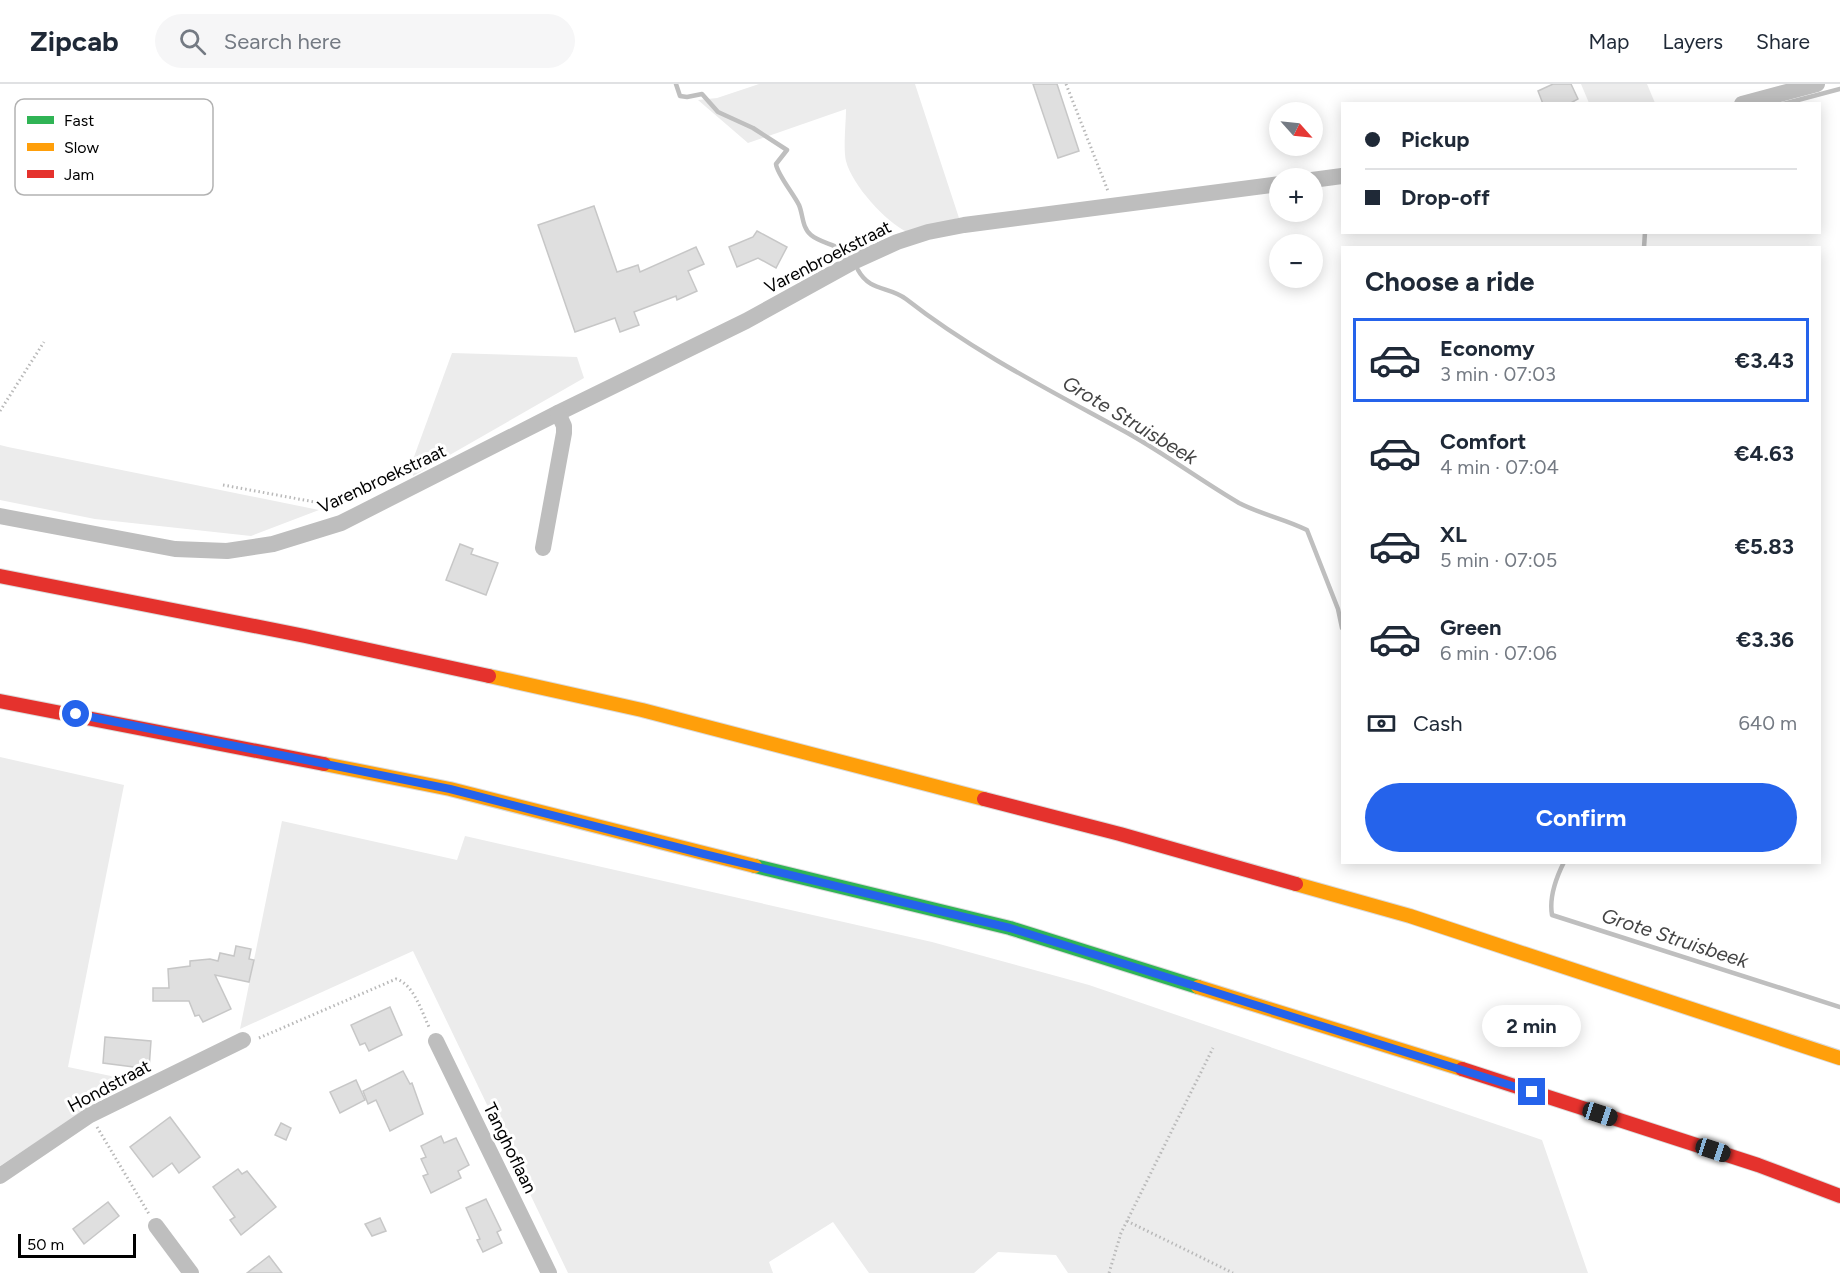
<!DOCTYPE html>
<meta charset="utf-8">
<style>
:root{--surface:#fff;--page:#f6f6f7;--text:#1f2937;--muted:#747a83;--line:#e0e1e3;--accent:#2563eb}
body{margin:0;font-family:Figtree,sans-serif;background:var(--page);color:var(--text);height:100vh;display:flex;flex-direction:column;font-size:22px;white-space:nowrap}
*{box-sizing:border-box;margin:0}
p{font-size:20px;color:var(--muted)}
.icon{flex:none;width:33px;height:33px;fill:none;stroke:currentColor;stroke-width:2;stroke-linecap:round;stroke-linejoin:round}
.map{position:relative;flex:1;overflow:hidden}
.panel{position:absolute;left:1341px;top:162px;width:480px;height:618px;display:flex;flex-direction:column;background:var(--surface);border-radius:0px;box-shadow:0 3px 15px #0003}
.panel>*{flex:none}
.banner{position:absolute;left:1341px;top:18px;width:480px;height:132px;border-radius:0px;box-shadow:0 3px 15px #0003;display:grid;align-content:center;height:132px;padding:0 24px;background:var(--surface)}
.needle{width:39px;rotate:117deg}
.tools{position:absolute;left:1269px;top:18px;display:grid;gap:12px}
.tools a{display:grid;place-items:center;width:54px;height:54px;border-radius:50%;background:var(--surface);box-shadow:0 3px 15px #0003;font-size:30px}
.scale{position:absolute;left:18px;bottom:15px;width:118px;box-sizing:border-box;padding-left:6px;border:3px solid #000;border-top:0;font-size:16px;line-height:21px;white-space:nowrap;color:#000;-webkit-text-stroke:4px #fff;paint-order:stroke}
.end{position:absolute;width:27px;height:27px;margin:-14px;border:8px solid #2563eb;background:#fff;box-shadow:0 0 0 3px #fff}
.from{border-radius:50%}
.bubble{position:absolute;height:42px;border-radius:21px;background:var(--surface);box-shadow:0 3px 15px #0003;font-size:20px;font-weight:700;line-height:42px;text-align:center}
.car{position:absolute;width:18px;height:36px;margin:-18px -9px;border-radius:8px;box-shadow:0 0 4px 2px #0007;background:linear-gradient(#222 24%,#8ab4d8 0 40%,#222 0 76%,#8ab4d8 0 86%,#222 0)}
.banner b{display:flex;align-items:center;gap:21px;height:57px;font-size:22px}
.banner b+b{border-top:2px solid var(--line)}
.banner i{width:15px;height:15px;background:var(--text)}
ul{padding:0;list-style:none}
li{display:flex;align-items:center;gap:18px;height:84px;margin:0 12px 9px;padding:0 12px;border:3px solid transparent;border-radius:0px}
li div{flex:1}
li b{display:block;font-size:22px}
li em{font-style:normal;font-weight:700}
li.selected{border-color:var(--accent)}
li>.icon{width:54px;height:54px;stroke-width:1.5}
h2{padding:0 24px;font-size:27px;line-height:72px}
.pay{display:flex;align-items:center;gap:15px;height:66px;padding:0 24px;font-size:22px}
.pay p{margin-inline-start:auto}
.cta{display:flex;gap:12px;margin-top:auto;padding:12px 24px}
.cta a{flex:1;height:69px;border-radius:36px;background:var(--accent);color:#fff;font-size:24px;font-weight:700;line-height:69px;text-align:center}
header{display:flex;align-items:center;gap:36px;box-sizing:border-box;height:84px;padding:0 30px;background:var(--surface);border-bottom:2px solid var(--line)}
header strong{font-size:28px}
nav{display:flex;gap:33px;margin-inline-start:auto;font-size:21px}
.search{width:420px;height:54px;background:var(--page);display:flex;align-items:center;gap:15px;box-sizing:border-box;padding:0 21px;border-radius:33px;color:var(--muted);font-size:22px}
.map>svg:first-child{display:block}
</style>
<header>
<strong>Zipcab</strong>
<div class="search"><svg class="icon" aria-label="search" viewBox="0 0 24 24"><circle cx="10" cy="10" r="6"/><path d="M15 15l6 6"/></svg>Search here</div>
<nav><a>Map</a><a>Layers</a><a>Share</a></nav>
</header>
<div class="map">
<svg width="1840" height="1189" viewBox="0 0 1840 1189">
<rect width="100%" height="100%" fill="#fff"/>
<g fill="#ececec">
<path d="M759,0H915L959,134L907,148C886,138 852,101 846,77C843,65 846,39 846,25L748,59L698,16L717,14Z"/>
<path d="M1581,0H1647L1655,19H1589Z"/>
<path d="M452,269L577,273L584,294L413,392L411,381Z"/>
<path d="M0,361L8,363L319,426L251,452L95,435L0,416Z"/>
<path d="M0,673L124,701L68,983L130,996L0,1082Z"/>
<path d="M282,737L457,776L465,752L932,858L1089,901L1542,1056L1588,1189H1068L1056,1171L998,1168L974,1189H869L833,1138L769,1178L773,1189H568L413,867L240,945Z"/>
</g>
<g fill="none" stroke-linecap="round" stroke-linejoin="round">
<g stroke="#bfbfbf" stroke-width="4.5">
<path d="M676,0L680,12L687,13L702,10L718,28L753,44L787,66L776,80C777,90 793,109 799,121C803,130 802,144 811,151C823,161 842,160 851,175"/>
<path d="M1783,20L1840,5"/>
<path d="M1644,164L1645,148"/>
<path d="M858,186C870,208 889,202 906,215C975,269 1055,309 1131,351C1168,372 1203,398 1239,419C1260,430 1285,435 1307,446L1338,525L1342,544"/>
<path d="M1564,778C1556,794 1549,814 1552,831L1840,923"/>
</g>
</g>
<g fill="#dfdfdf" stroke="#c7c7c7" stroke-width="1.5">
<path d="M1033,0H1057L1079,67L1058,74Z"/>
<path d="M1553,0H1571L1578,15L1569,20H1543L1538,7Z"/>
<path d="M594,122L617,188L638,181L640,188L696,163L704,180L688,187L697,207L677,216L676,212L634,228L639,241L620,248L615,234L575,248L538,141Z"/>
<path d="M757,147L787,163L776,184L758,174L737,183L729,163L753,153Z"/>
<path d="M460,460L473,465L471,470L498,479L486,511L446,496Z"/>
<path d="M236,862L251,865L249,875L254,876L249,898L215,891L231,925L203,938L199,931L195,932L189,917H153V904H169L168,885L190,882V877L210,875L218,877L220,869L234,872Z"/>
<path d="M390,923L402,951L369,967L365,959L360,961L351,941Z"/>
<path d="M105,953L151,957L149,985L103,979Z"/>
<path d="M403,987L410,1000L412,999L423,1030L390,1047L376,1016L368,1020L363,1007Z"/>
<path d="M356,996L365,1016L340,1029L330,1008Z"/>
<path d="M170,1033L200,1073L179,1089L172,1079L153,1093L130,1063Z"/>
<path d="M281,1039L291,1044L286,1056L275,1051Z"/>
<path d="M441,1052L444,1059L456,1054L469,1081L458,1087L461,1094L431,1109L423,1092L428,1090L421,1075L426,1073L421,1062Z"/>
<path d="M238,1085L242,1090L247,1087L276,1123L241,1151L230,1136L235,1133L213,1103Z"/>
<path d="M486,1115L501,1146L497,1148L502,1159L483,1168L477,1156L480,1155L466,1124Z"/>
<path d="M108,1118L119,1132L84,1160L73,1145Z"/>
<path d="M380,1134L386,1147L372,1152L365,1140Z"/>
<path d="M269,1172L282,1189H247Z"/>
</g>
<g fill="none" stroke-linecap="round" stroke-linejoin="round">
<g stroke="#dbdbdb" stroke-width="16">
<path id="fast" d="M755,782L1010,844L1198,903"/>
</g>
<g stroke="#dbdbdb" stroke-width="16">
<g id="slow">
<path d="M489,592L642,626L984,715"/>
<path d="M324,680L450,705L755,782"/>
<path d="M1296,800L1410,832L1840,974"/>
<path d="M1198,903L1462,985"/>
</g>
</g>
<g stroke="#dbdbdb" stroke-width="16">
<g id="jam">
<path d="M0,492L305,552L489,592"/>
<path d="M0,617L324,680"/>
<path d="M984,715L1120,750L1296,800"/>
<path d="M1462,985L1758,1081L1840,1112"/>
</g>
</g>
<g stroke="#b9b9b9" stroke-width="3" stroke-dasharray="1.5 3" stroke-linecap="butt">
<path d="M1066,0L1108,107"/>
<path d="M0,327L44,258"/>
<path d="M223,401L331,421L334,426"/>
<path d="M259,954L396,895C414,900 422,929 430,945"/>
<path d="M97,1043L149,1130"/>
<path d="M1127,1137L1233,1189"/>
<path d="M1109,1189L1121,1149L1213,964"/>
</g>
<g stroke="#bebebe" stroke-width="16">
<path d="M1742,20L1817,0"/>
<path d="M1312,96L1342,92"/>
<path d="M0,432L175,465L227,467L273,460L341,439L558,329L746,237L853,178L897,158L928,148L964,141L1280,100"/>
<path d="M543,464L564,349V342L558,329"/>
<path d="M436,957L549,1189"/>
<path d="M0,1092L90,1031L243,956"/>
<path d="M156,1142L191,1189"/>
</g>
<use href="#fast" stroke="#30b455" stroke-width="14"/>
<use href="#slow" stroke="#ff9f0a" stroke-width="14"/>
<use href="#jam" stroke="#e5322d" stroke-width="14"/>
</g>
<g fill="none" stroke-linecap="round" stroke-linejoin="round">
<path stroke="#2563eb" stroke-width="8" d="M76,630L450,705L704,770L1010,844L1532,1008"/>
</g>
<g text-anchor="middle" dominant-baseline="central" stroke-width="6" stroke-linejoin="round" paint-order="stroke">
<g font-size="18" fill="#000" stroke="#fff">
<text transform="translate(828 173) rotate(-27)">Varenbroekstraat</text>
<text transform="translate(382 395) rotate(-25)">Varenbroekstraat</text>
<text transform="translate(109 1002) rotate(-28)">Hondstraat</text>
<text transform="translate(510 1064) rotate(64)">Tanghoflaan</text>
</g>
<g font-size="20" font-style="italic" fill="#444" stroke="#fff">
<text transform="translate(1130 336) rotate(31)">Grote Struisbeek</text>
<text transform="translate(1675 854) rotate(18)">Grote Struisbeek</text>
</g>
</g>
<rect x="15" y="15" width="198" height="96" rx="9" fill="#fff" stroke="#b2b2b2" stroke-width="1.5"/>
<rect x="27" y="32" width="27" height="8" fill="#30b455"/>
<rect x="27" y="59" width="27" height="8" fill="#ff9f0a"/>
<rect x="27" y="86" width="27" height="8" fill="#e5322d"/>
<g font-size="16" fill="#000">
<text x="64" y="42">Fast</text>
<text x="64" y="69">Slow</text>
<text x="64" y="96">Jam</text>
</g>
</svg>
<div class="tools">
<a><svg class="needle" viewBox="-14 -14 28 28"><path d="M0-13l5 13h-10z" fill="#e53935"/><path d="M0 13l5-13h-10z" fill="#747a83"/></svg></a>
<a>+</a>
<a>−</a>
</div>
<div class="scale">50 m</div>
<i class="end from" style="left:76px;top:630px"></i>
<i class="end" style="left:1532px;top:1008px"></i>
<div class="bubble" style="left:1482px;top:921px;width:99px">2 min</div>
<i class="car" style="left:1600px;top:1030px;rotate:108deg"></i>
<i class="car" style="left:1713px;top:1066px;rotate:108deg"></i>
<div class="banner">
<b><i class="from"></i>Pickup</b>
<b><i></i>Drop-off</b>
</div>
<section class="panel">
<h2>Choose a ride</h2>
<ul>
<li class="selected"><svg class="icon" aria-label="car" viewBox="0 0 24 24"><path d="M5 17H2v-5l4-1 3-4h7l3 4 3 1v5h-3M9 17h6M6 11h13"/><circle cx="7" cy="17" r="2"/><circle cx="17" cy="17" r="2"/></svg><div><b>Economy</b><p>3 min · 07:03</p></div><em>€3.43</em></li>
<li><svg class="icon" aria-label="car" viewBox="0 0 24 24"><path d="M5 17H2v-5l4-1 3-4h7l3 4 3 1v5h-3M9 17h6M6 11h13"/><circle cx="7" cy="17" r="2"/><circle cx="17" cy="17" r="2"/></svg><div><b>Comfort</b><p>4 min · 07:04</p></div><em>€4.63</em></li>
<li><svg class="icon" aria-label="car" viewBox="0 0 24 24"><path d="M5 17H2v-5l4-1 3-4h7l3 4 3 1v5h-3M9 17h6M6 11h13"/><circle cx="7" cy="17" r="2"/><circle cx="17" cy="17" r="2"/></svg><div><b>XL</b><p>5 min · 07:05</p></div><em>€5.83</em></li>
<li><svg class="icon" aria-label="car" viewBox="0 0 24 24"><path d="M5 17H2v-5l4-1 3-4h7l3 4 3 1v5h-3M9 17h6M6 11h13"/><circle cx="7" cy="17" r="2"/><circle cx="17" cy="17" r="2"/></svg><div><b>Green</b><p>6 min · 07:06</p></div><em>€3.36</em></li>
</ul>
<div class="pay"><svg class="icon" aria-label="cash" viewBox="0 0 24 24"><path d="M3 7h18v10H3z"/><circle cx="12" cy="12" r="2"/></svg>Cash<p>640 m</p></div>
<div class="cta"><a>Confirm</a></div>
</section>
</div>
